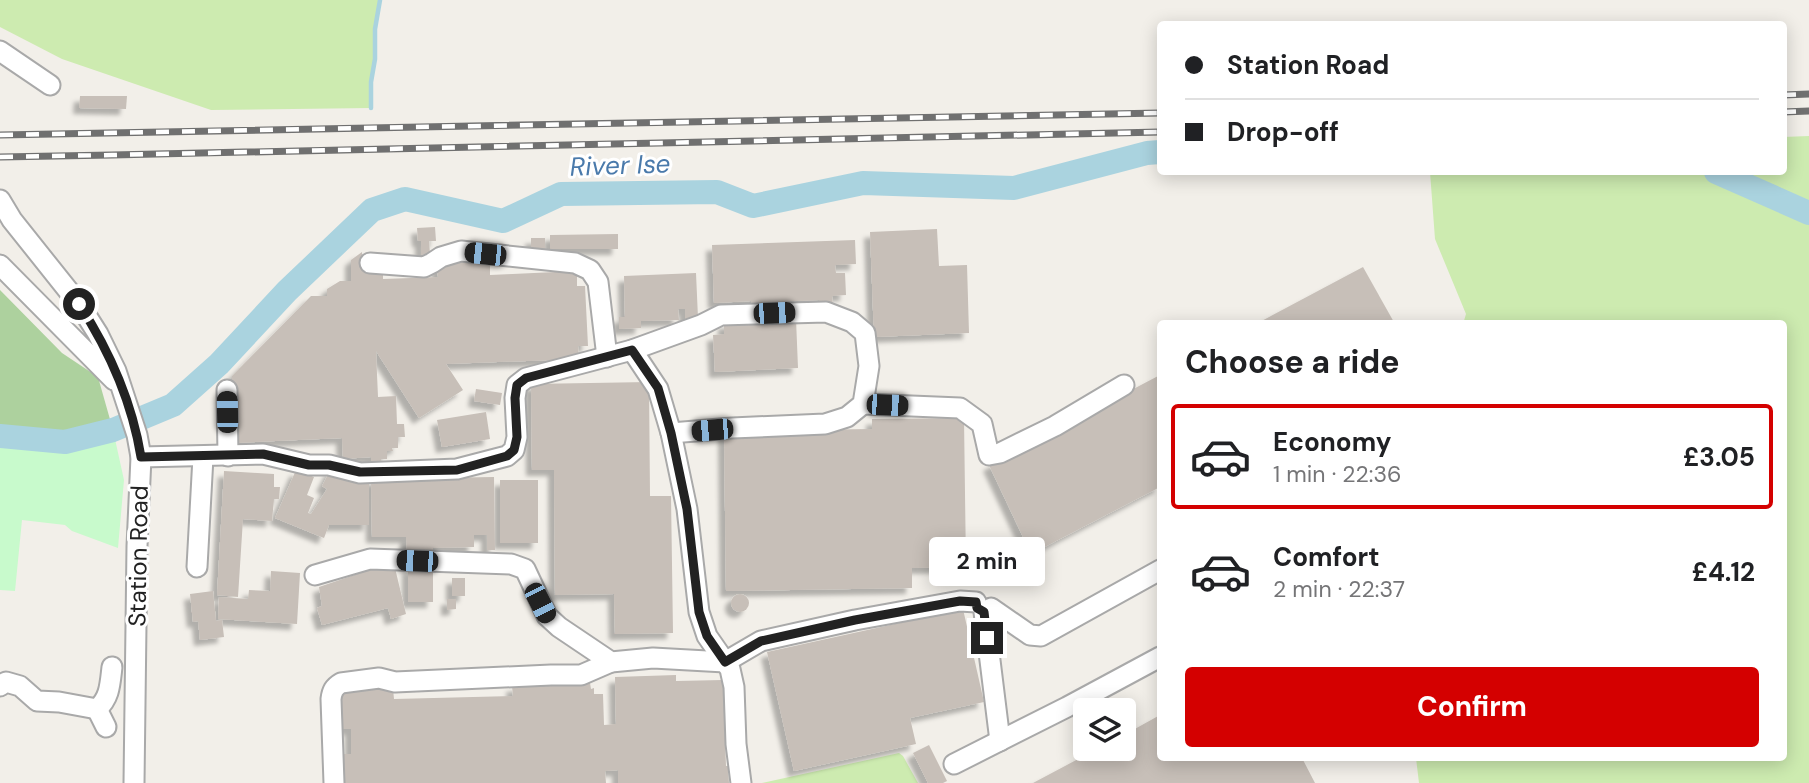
<!DOCTYPE html>
<meta charset="utf-8">
<style>
:root{--surface:#fff;--page:#f2f2f2;--text:#202124;--muted:#757577;--line:#e0e0e0;--accent:#d40000}
body{margin:0;font-family:"DM Sans",sans-serif;background:var(--page);color:var(--text);height:100vh;display:flex;flex-direction:column;font-size:26px;white-space:nowrap}
*{box-sizing:border-box;margin:0}
p{font-size:23px;color:var(--muted)}
.icon{flex:none;width:38px;height:38px;fill:none;stroke:currentColor;stroke-width:2;stroke-linecap:round;stroke-linejoin:round}
.map{position:relative;flex:1;overflow:hidden}
.sheet{position:absolute;left:1157px;top:320px;width:630px;height:441px;display:flex;flex-direction:column;background:var(--surface);border-radius:7px;box-shadow:0 4px 18px #0003}
.sheet>*{flex:none}
.hud{position:absolute;left:1157px;top:21px;width:630px;height:154px;border-radius:7px;box-shadow:0 4px 18px #0003;display:grid;align-content:center;height:154px;padding:0 28px;background:var(--surface)}
.controls{position:absolute;left:1073px;top:698px;display:grid;gap:14px}
.controls a{display:grid;place-items:center;width:63px;height:63px;border-radius:7px;background:var(--surface);box-shadow:0 4px 18px #0003;font-size:35px}
.end{position:absolute;width:32px;height:32px;margin:-16px;border:9px solid #222;background:#fff;box-shadow:0 0 0 4px #fff}
.from{border-radius:50%}
.bubble{position:absolute;height:49px;border-radius:7px;background:var(--surface);box-shadow:0 4px 18px #0003;font-size:23px;font-weight:700;line-height:49px;text-align:center}
.car{position:absolute;width:21px;height:42px;margin:-21px -10px;border-radius:9px;box-shadow:0 0 5px 2px #0007;background:linear-gradient(#222 24%,#8ab4d8 0 40%,#222 0 76%,#8ab4d8 0 86%,#222 0)}
.hud b{display:flex;align-items:center;gap:24px;height:66px;font-size:26px}
.hud b+b{border-top:2px solid var(--line)}
.hud i{width:18px;height:18px;background:var(--text)}
ul{padding:0;list-style:none}
li{display:flex;align-items:center;gap:21px;height:105px;margin:0 14px 10px;padding:0 14px;border:4px solid transparent;border-radius:7px}
li div{flex:1}
li b{display:block;font-size:26px}
li em{font-style:normal;font-weight:700}
li.on{border-color:var(--accent)}
li>.icon{width:63px;height:63px;stroke-width:1.5}
h2{padding:0 28px;font-size:32px;line-height:84px}
.button{display:flex;gap:14px;margin-top:auto;padding:14px 28px}
.button a{flex:1;height:80px;border-radius:7px;background:var(--accent);color:#fff;font-size:28px;font-weight:700;line-height:80px;text-align:center}
.map>svg:first-child{display:block}
</style>
<div class="map">
<svg width="1809" height="783" viewBox="0 0 1809 783">
<defs>
<filter id="shadow"><feDropShadow dx="-6" dy="6" stdDeviation="2" flood-color="#0004"/></filter>
</defs>
<rect width="100%" height="100%" fill="#f2efe9"/>
<g fill="#cdebb0">
<path d="M0,0H380L375,29V59L371,82V108L211,110L62,59L0,27Z"/>
<path d="M1809,136V783H1419L1416,758H1783V324H1463L1466,314L1435,239L1430,172H1783V137Z"/>
<path d="M899,753L903,756L918,783H762Z"/>
</g>
<path fill="#add19e" d="M0,290L62,353L98,377L113,430L71,441L0,435Z"/>
<path fill="#c8facc" d="M113,430L124,480L118,548L72,531L65,525L22,520L15,591L0,590V436L65,442Z"/>
<g fill="none" stroke-linecap="round" stroke-linejoin="round">
<path stroke="#aad3df" stroke-width="4.5" d="M371,108V82L375,59V29L380,0"/>
<g stroke="#aad3df" stroke-width="24">
<path d="M1716,172L1809,213"/>
<path d="M0,436L65,442L113,430L173,405L219,364L287,291L372,210L405,199L503,221L561,194L717,192L753,206L863,183L1014,188L1147,153L1160,152"/>
</g>
</g>
<g fill="#c7bfb8" filter="url(#shadow)">
<path d="M80,96H127L126,109L79,108Z"/>
<path d="M435,227L436,241H429L430,254L421,255V241H418L417,228Z"/>
<path d="M937,229L939,266L967,265L969,333L874,337L870,232Z"/>
<path d="M618,234V249H550V235Z"/>
<rect x="531" y="238" width="14" height="12"/>
<path d="M855,240L856,264L835,265L836,273H845L846,295L832,296L833,306H819V300L775,302V307L751,308V301L714,303L712,245Z"/>
<path d="M362,252L363,271L383,270V279L438,277L437,264L456,263V256L490,261V275L577,271V286H585L588,346H578L579,359L446,364L463,390L419,418L376,351L378,397L396,396L397,424H404L405,437H398V448H392L393,451H387V459H381V462L371,463V457L343,459L342,438L234,443L232,376L311,296H327V289L340,281H351V260Z"/>
<path d="M1363,267L1395,324H1256Z"/>
<path d="M696,273L698,318L685,319V309H678L679,320L641,321V328L619,329V317H625L624,276Z"/>
<path d="M796,319L798,368L715,372L713,335L724,334V323Z"/>
<path d="M1160,375V487L1031,554L989,465Z"/>
<path d="M649,382L650,496H671L673,633L615,634L614,594L555,595L554,470H532L531,384Z"/>
<path d="M476,389L502,393L500,405L474,401Z"/>
<path d="M486,412L490,439L442,447L437,420Z"/>
<path d="M964,418L966,567L912,568V588L726,591L724,431L872,429V419Z"/>
<path d="M331,469L369,478V525H329L324,538L275,518L296,470L314,477L307,495L314,498L308,513L311,514L327,489L322,486Z"/>
<path d="M224,471L274,474V487H280L279,499H274L272,521L243,519L238,597L217,595Z"/>
<path d="M494,477L495,550H487V535H474V547L433,548V557H407L406,537H372L371,479Z"/>
<rect x="500" y="480" width="38" height="63"/>
<path d="M395,568L406,614L391,619L388,608L322,625L317,608L322,606L319,587L372,569Z"/>
<rect x="408" y="568" width="25" height="34"/>
<path d="M271,571L300,573L297,624L218,619L219,597L248,599L249,590L270,591Z"/>
<rect x="452" y="578" width="13" height="18"/>
<path d="M213,591L216,621L222,620L224,637L200,640L198,621L193,622L190,594Z"/>
<circle cx="740" cy="603" r="9"/>
<path d="M447,599H456V609L447,610Z"/>
<path d="M963,609L984,702L910,718L916,744L794,771L767,652Z"/>
<path d="M676,675V681L723,680L726,766H728L729,783H618V770L605,771L606,783H342L341,754H351V729H340L339,691L393,689L394,699L513,696L512,686L590,683L591,689L594,688V694H603L604,725L616,724L615,677Z"/>
<path d="M1160,715V758H1302L1315,783H1033L1097,749H1124V735Z"/>
<path d="M929,745L947,781L943,783H928L913,753Z"/>
</g>
<g fill="none" stroke-linecap="round" stroke-linejoin="round">
<g stroke="#a9a9a9" stroke-width="23">
<g id="minor">
<path d="M0,51L50,85"/>
<path d="M0,200L12,220L79,304L98,334L116,371L137,435L141,457L137,546L134,783"/>
<path d="M370,263L424,267L432,263L441,257L461,251L575,263L590,270L598,282L607,357"/>
<path d="M0,265L114,380"/>
<path d="M632,350L658,389L671,433L687,509L699,612L707,636L730,669L734,687L736,744L741,783"/>
<path d="M227,390L228,456"/>
<path d="M863,404L960,408L982,424L989,455L1000,453L1055,426L1124,385"/>
<path d="M141,457L263,454L309,465H329L360,473L457,469L507,456L514,450L517,437L515,398L517,385L526,378L632,350L701,325L721,315L826,312L852,322L865,333L869,366L863,404L847,417L825,424L732,428L671,433"/>
<path d="M197,567L203,457"/>
<path d="M315,575L370,559L511,564L525,569L547,616L559,627L611,662L653,658L725,662L761,641L855,620L960,601L976,602"/>
<path d="M991,608L1030,635L1041,636L1160,570"/>
<path d="M984,612L1000,741"/>
<path d="M0,686L6,682L20,686L37,701L59,702L97,709"/>
<path d="M97,709C110,698 110,684 112,667"/>
<path d="M97,709L106,727"/>
<path d="M954,764L1067,707L1160,657"/>
<path d="M334,783L331,699C332,691 334,687 341,683L379,678L395,682L551,675H581L611,662"/>
</g>
</g>
<use href="#minor" stroke="#fff" stroke-width="19"/>
<g stroke="#707070" stroke-width="7">
<g id="rail">
<path d="M1783,95L1809,94"/>
<path d="M1783,112L1809,111"/>
<path d="M0,135L1160,113"/>
<path d="M0,157L112,155L1160,132"/>
</g>
</g>
<use href="#rail" stroke="#fff" stroke-width="4.5" stroke-dasharray="13" stroke-linecap="butt"/>
</g>
<g fill="none" stroke-linecap="round" stroke-linejoin="round">
<path stroke="#222" stroke-width="9" d="M79,304C109,350 132,402 141,457L263,454L309,465H329L360,472L457,470L507,456L514,450L517,437L515,398L517,385L526,378L632,350L658,388L671,433L687,509L699,612L707,636L725,662L761,641L855,620L960,601L976,602L977,608L984,612L987,638"/>
</g>
<g text-anchor="middle" dominant-baseline="central" stroke-width="6" stroke-linejoin="round" paint-order="stroke">
<g font-size="24" fill="#222" stroke="#fff">
<text transform="translate(138 556) rotate(-89)">Station Road</text>
</g>
<g font-size="26" font-style="italic" fill="#4a7aab" stroke="#fff">
<text transform="translate(620 165) rotate(-2)">River Ise</text>
</g>
</g>
</svg>
<div class="controls">
<a><svg class="icon" aria-label="layers" viewBox="0 0 24 24"><path d="M12 4l9 5-9 5-9-5zM3 14l9 5 9-5"/></svg></a>
</div>
<i class="end from" style="left:79px;top:304px"></i>
<i class="end" style="left:987px;top:638px"></i>
<div class="bubble" style="left:929px;top:537px;width:116px">2 min</div>
<i class="car" style="left:485px;top:254px;rotate:276deg"></i>
<i class="car" style="left:774px;top:313px;rotate:88deg"></i>
<i class="car" style="left:887px;top:405px;rotate:92deg"></i>
<i class="car" style="left:227px;top:412px;rotate:359deg"></i>
<i class="car" style="left:712px;top:430px;rotate:265deg"></i>
<i class="car" style="left:417px;top:561px;rotate:272deg"></i>
<i class="car" style="left:540px;top:603px;rotate:153deg"></i>
<div class="hud">
<b><i class="from"></i>Station Road</b>
<b><i></i>Drop-off</b>
</div>
<section class="sheet">
<h2>Choose a ride</h2>
<ul>
<li class="on"><svg class="icon" aria-label="car" viewBox="0 0 24 24"><path d="M5 17H2v-5l4-1 3-4h7l3 4 3 1v5h-3M9 17h6M6 11h13"/><circle cx="7" cy="17" r="2"/><circle cx="17" cy="17" r="2"/></svg><div><b>Economy</b><p>1 min · 22:36</p></div><em>£3.05</em></li>
<li><svg class="icon" aria-label="car" viewBox="0 0 24 24"><path d="M5 17H2v-5l4-1 3-4h7l3 4 3 1v5h-3M9 17h6M6 11h13"/><circle cx="7" cy="17" r="2"/><circle cx="17" cy="17" r="2"/></svg><div><b>Comfort</b><p>2 min · 22:37</p></div><em>£4.12</em></li>
</ul>
<div class="button"><a>Confirm</a></div>
</section>
</div>
